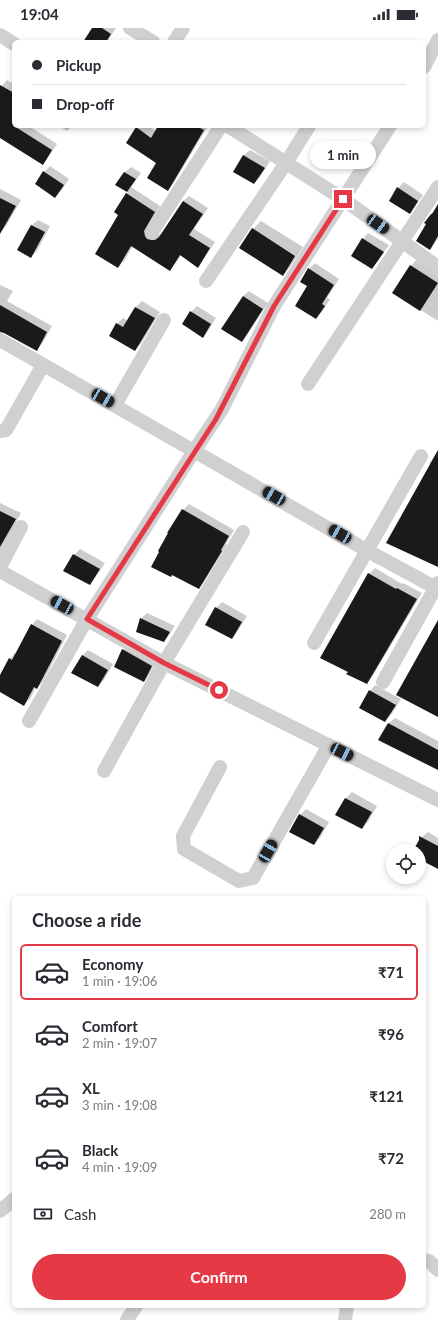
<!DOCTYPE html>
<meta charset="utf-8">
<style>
:root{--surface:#fff;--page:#f7f7f7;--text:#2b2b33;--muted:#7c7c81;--line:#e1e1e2;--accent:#e63946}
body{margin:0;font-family:Lato,sans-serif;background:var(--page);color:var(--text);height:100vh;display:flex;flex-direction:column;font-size:15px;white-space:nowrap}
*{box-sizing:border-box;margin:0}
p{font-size:13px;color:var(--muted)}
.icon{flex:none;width:22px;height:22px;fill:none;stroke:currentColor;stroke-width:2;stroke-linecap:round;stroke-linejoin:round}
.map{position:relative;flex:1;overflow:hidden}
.side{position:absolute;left:12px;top:868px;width:414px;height:412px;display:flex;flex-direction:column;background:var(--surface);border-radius:6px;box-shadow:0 2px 6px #0003}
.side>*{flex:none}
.guide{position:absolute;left:12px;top:12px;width:414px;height:88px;border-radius:6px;box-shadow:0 2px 6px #0003;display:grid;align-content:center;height:88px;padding:0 20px;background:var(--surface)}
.controls{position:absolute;left:386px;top:816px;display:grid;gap:8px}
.controls a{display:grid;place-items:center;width:40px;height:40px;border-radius:50%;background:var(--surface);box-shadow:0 2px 6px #0003;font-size:20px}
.end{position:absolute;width:18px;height:18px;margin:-9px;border:5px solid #e63946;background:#fff;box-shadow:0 0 0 2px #fff}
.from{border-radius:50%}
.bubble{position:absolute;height:28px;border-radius:14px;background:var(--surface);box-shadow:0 2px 6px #0003;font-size:13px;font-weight:700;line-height:28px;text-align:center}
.car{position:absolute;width:12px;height:24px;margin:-12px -6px;border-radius:5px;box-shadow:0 0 3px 1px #0007;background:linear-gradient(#222 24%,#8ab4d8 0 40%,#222 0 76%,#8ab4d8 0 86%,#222 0)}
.guide b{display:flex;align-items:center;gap:14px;height:38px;font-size:15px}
.guide b+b{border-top:1px solid var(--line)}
.guide i{width:10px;height:10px;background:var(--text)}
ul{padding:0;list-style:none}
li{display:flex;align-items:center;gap:12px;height:56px;margin:0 8px 6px;padding:0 12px;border:2px solid transparent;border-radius:6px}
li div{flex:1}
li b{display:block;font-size:15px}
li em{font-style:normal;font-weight:700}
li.current{border-color:var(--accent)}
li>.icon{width:36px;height:36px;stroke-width:1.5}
h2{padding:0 20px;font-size:18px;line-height:48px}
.pay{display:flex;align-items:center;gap:10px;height:44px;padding:0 20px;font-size:15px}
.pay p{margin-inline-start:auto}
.primary-button{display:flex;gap:8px;margin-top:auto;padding:8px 20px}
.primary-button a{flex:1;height:46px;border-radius:24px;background:var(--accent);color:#fff;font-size:16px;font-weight:700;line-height:46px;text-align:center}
.status{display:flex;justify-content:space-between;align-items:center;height:28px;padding:0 20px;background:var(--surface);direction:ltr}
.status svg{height:11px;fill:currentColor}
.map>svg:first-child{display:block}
</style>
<div class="status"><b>19:04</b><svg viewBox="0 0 49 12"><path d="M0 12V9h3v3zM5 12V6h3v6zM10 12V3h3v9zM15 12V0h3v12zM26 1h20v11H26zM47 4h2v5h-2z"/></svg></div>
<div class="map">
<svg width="438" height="1292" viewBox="0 0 438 1292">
<rect width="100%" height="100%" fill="#fff"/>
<g fill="#0003">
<path d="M94,0H116L107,14H85Z"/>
<path d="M7,52L14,56V98H29L57,116L48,130L43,136L0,109V60Z"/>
<path d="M59,98H72L67,103Z"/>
<path d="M138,98H148L156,103L159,98H208L173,156L167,162L158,135L137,100Z"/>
<path d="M250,122L270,133L260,149L254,155L235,143L244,127Z"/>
<path d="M50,138L69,151L61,163L55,169L44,144Z"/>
<path d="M131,139L141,145L131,159L160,178L149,197L158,207L162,206L183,173L189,168L208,180L194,201L215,214L203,232L198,238L181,227L175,236L170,241L133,218L124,233L118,239L120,187L126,166L128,164L117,157L125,144Z"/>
<path d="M404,154L423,167L415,179L410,185L398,160Z"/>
<path d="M0,161L21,172L6,198L0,204Z"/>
<path d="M437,181L438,211L430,221L427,196L431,186Z"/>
<path d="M38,192L50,198L37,223L31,229L19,222L32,197Z"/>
<path d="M261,193L303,219L291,238L283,247L253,201Z"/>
<path d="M368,205L389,217L377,234L372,240L363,211Z"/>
<path d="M416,232L438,246V293L394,265L411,238Z"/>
<path d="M315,235L339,251L327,270L330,271L322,284L316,289L309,258V241Z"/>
<path d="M0,257L13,263L7,273L52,298L42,316L36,322L0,303Z"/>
<path d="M249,263L268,275L247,307L241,313L243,268Z"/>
<path d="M142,273L160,284L141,316L135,322L117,296L123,290L128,293L136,279Z"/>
<path d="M197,278L216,290L208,303L203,309L191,284Z"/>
<path d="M438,423V533L430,437L429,436Z"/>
<path d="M0,475L21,485L0,524Z"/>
<path d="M189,476L234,502L226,516L227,517L204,554L199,560L183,482Z"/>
<path d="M80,521L105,535L95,550L90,556L74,527Z"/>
<path d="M375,540L402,556L403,555L422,565L372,649L366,655L369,546Z"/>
<path d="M222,574L247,588L237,604L232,610L216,580Z"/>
<path d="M147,585L175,598L169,607L164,613L141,591Z"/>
<path d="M37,591L67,607L43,654L37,660L36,659L30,671L24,676L0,663V649L10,631L15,625L17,626L32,597Z"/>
<path d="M129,616L157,632L149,647L144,653L123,622Z"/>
<path d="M88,622L113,636L104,652L98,657L82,628Z"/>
<path d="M375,657L401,671L391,687L385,692L370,663Z"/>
<path d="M395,690L438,713V741L379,712L389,695Z"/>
<path d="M352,764L377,778L368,794L362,800L337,787L346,770Z"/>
<path d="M306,781L329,794L320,810L314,816L300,787Z"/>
<path d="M428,804L438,810V838L419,830V823H414L422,809Z"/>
</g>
<g fill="#1a1a1a">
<path d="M92,0H102L111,6L106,14H83Z"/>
<path d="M0,57L14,65V98L52,122L43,137L0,110Z"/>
<path d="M158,98H196L204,102L168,163L147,150L156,135L126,115L136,99L151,110Z"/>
<path d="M243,127L265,140L254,156L233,144Z"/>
<path d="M43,143L64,157L55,170L35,156Z"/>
<path d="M124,144L136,151L127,164L115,157Z"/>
<path d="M397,159L418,173L410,186L389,173Z"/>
<path d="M126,165L155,184L144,203L145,208L147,211L151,212H155L159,209L183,173L203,186L189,207L210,220L198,240L180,227L170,243L131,218L118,240L95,226L118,187L114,184Z"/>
<path d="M0,170L16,178L0,206Z"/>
<path d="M438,176V208L430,222L416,213L426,196L424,195L431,186H432Z"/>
<path d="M31,197L45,204L31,230L17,222Z"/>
<path d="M252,200L295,228L283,248L239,220Z"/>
<path d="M362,210L384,224L372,241L351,228Z"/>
<path d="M410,237L438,255L420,283L392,265Z"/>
<path d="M308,240L334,257L322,276L325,278L316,291L295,278L307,258L300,254Z"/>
<path d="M243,268L263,281L242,314L221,301Z"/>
<path d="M0,277L47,304L37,323L4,305L0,304Z"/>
<path d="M135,279L155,290L135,323L109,308L116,295L123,299Z"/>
<path d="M190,283L211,296L203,310L182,296Z"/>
<path d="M438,422V539L386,515Z"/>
<path d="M182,481L229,508L221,522L222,523L199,561L172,547L171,549L151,539L159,524L158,523L168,505H167Z"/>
<path d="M0,483L16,491L0,519Z"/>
<path d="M73,526L100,541L90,557L63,543Z"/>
<path d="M368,545L396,561L397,560L417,571L367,656L346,646L348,644L320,630Z"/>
<path d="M215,579L242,594L232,611L205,597Z"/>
<path d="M140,590L170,604L164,614L136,604Z"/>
<path d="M438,592V689L396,667Z"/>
<path d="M31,596L62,613L37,661L34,659L24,678L0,664V647L9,630L12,632Z"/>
<path d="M122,621L152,638L144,654L114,639Z"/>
<path d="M82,627L108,642L98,659L71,645Z"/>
<path d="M369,662L396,677L385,694L359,680Z"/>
<path d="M388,695L438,722V742L378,712Z"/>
<path d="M345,770L372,784L362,801L335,787Z"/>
<path d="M299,786L324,800L314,817L289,804Z"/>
<path d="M419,808L438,818V841L419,831V823H413L419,812Z"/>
</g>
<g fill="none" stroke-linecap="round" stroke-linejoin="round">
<g stroke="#d0d0d0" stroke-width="14">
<path d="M130,0L153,14"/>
<path d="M0,7L14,16"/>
<path d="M174,14L183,0"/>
<path d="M424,39L438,12"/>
<path d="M228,98L343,171L438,239"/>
<path d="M390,98L274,278L222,381L194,423L366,522L438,561"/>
<path d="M152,204L221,98"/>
<path d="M206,253L286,135L309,98"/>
<path d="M0,312L194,423L87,591L29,693"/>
<path d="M308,356L438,159"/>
<path d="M115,377L164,292"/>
<path d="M0,403L6,402L43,337"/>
<path d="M0,539L21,499"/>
<path d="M0,543L164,635L438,772"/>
<path d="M314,615L421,428"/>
<path d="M383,654L438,555"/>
<path d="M220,739L183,808L184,821L239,853L253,850L329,717"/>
<path d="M104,743L164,635L243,504"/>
<path d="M0,1183L14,1171"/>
<path d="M424,1232L429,1233L438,1242"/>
<path d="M127,1292L136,1278"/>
<path d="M345,1292L347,1278"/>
</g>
</g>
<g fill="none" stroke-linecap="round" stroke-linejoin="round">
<path stroke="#e63946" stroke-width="5" d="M219,662L164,635L87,591L216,391L274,278L343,171"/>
</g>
</svg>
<div class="controls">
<a><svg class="icon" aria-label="locate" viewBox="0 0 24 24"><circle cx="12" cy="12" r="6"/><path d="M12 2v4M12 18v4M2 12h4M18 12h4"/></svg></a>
</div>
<i class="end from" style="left:219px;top:662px"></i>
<i class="end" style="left:343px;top:171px"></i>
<div class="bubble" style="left:310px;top:113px;width:66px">1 min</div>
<i class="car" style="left:378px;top:196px;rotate:125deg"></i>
<i class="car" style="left:103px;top:370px;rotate:120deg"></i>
<i class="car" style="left:274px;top:468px;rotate:300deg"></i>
<i class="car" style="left:340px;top:506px;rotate:300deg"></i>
<i class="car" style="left:62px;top:577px;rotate:299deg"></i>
<i class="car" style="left:342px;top:724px;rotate:117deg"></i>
<i class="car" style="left:268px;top:823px;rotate:30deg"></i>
<div class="guide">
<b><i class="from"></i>Pickup</b>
<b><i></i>Drop-off</b>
</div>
<section class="side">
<h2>Choose a ride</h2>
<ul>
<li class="current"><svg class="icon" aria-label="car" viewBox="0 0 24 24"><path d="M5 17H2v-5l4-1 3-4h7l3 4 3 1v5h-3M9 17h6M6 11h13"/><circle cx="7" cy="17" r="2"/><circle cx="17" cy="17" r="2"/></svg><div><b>Economy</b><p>1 min · 19:06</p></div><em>₹71</em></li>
<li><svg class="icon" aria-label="car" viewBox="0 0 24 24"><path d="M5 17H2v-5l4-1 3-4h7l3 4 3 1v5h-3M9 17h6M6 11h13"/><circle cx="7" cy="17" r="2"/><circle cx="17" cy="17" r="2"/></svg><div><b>Comfort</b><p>2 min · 19:07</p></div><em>₹96</em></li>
<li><svg class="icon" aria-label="car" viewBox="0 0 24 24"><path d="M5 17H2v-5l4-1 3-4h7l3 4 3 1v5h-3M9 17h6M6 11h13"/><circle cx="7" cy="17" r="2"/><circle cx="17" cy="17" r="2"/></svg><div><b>XL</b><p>3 min · 19:08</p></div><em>₹121</em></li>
<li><svg class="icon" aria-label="car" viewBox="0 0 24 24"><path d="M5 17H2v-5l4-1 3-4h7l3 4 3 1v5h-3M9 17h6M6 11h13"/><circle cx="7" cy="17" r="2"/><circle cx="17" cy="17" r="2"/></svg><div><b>Black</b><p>4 min · 19:09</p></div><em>₹72</em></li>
</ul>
<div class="pay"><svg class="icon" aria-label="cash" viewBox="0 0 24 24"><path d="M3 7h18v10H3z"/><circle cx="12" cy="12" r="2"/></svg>Cash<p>280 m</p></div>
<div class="primary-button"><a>Confirm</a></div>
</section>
</div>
